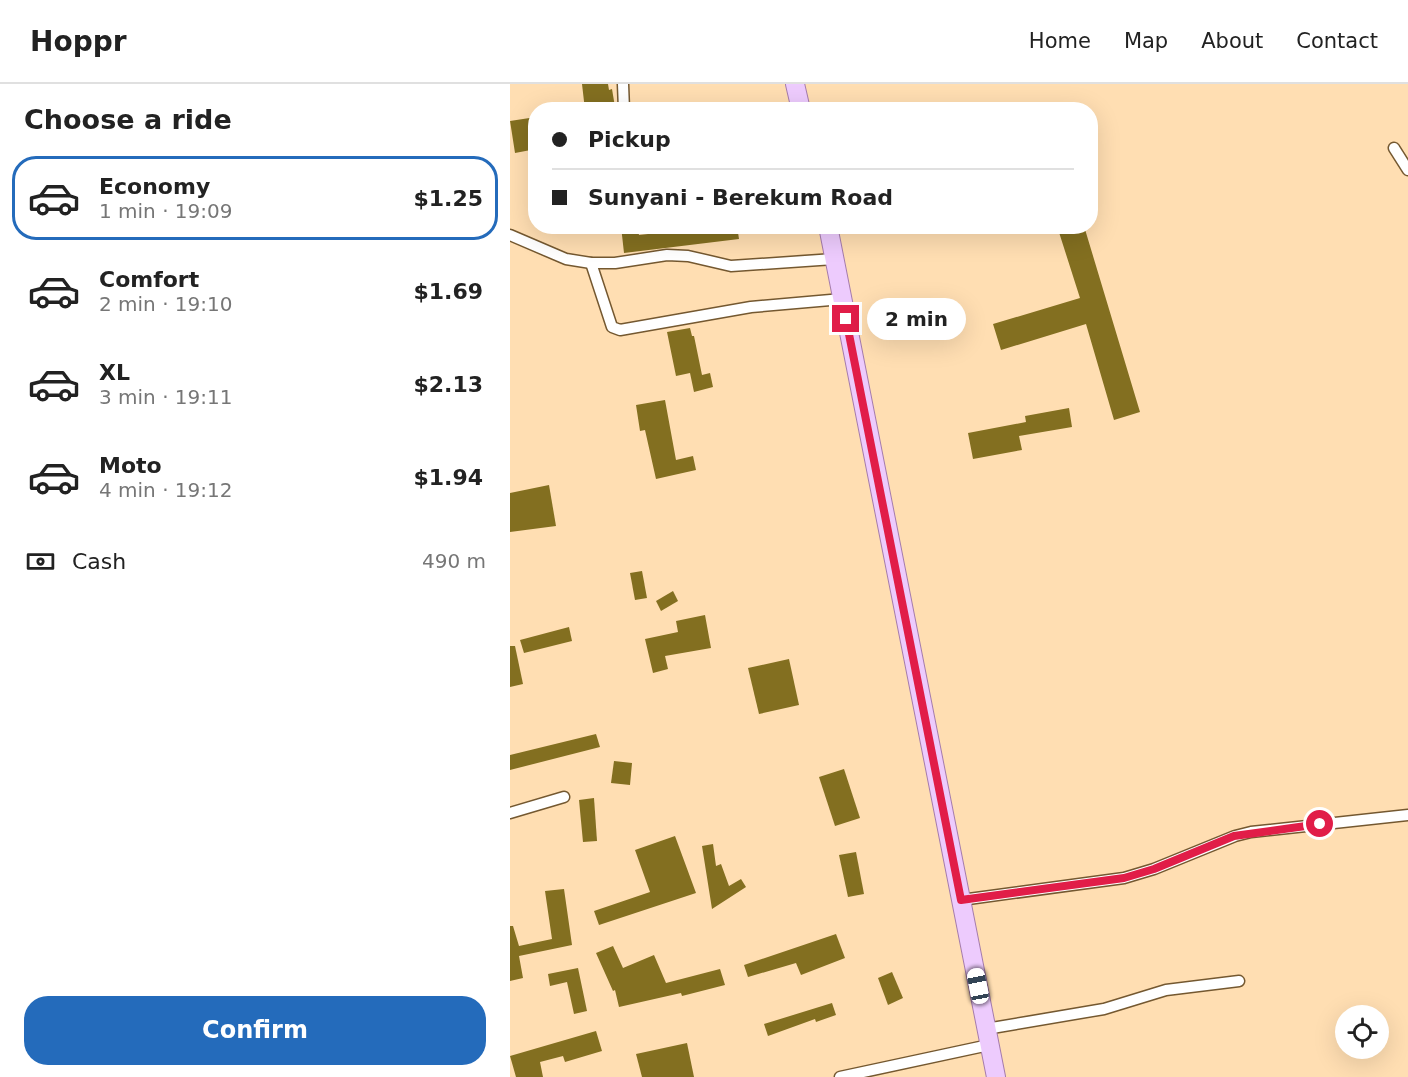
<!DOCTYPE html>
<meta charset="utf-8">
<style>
:root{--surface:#fff;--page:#f6f6f6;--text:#222;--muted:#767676;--line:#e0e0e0;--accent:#246bbb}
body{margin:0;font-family:"DejaVu Sans",sans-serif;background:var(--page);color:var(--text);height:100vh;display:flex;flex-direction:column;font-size:22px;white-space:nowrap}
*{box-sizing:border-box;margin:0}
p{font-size:20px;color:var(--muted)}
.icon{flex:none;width:33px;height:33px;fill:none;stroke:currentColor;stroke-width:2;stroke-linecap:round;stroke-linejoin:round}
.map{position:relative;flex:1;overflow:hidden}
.drawer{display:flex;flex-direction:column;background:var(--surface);width:510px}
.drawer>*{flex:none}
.hud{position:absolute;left:18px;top:18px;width:570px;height:132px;border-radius:24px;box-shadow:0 6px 24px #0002;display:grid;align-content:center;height:132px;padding:0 24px;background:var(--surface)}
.tools{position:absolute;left:825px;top:921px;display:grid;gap:12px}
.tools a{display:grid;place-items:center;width:54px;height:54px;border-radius:50%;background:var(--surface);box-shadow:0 6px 24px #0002;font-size:30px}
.end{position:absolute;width:27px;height:27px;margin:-14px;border:8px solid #e11d48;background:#fff;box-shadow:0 0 0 3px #fff}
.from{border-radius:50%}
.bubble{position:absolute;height:42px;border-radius:21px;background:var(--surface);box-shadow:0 6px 24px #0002;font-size:20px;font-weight:600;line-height:42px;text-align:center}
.car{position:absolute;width:18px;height:36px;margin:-18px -9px;border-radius:8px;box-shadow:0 0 4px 2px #0007;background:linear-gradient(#fff 24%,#345 0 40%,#fff 0 76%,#345 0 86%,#fff 0)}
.hud b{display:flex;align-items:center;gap:21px;height:57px;font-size:22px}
.hud b+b{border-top:2px solid var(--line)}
.hud i{width:15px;height:15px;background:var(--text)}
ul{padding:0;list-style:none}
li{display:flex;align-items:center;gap:18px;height:84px;margin:0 12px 9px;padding:0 12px;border:3px solid transparent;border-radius:24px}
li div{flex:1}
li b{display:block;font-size:22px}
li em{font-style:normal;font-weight:600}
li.active{border-color:var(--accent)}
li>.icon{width:54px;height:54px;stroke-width:1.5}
h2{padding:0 24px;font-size:27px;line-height:72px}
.pay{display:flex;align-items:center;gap:15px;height:66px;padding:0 24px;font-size:22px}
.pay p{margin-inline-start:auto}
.cta{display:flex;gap:12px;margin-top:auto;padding:12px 24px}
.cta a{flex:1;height:69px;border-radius:24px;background:var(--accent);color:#fff;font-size:24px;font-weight:600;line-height:69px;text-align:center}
header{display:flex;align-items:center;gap:36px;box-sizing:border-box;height:84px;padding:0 30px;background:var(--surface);border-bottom:2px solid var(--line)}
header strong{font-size:28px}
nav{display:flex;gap:33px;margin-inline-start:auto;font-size:21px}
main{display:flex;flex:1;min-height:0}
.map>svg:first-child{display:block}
</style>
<header>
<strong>Hoppr</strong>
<nav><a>Home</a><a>Map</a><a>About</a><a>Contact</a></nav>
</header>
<main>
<section class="drawer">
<h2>Choose a ride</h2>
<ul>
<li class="active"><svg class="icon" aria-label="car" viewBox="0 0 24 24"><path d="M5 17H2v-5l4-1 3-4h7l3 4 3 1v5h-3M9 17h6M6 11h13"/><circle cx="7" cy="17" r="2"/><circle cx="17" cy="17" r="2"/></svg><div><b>Economy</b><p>1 min · 19:09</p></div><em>$1.25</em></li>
<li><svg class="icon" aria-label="car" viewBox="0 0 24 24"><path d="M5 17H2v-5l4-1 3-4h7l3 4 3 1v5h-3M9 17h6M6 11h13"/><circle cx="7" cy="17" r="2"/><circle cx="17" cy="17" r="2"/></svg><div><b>Comfort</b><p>2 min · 19:10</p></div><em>$1.69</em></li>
<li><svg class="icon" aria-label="car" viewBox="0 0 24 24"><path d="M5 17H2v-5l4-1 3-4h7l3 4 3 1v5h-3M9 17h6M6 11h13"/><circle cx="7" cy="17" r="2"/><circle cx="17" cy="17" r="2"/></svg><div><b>XL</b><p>3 min · 19:11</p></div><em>$2.13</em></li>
<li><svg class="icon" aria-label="car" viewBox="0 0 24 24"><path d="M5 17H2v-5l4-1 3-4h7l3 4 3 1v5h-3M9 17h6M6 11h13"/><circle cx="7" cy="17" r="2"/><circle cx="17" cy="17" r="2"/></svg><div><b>Moto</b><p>4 min · 19:12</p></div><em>$1.94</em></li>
</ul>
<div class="pay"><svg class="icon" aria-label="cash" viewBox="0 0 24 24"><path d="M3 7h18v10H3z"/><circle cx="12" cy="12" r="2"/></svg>Cash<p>490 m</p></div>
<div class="cta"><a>Confirm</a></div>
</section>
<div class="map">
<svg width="898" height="993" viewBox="0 0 898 993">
<rect width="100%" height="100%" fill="#ffdeb2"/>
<g fill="#836f20">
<path d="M72,0H98L99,6L102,5L105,23L75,26Z"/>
<path d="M26,33V65L5,69L0,37Z"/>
<path d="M111,142H127L129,151L183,145V142H227L229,155L114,169Z"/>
<path d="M547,142H574L630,328L604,336L576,240L491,266L483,240L570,214Z"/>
<path d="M180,244L182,252H184L192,291L200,289L203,303L184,308L180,289L166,292L157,248Z"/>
<path d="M155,316L166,376L183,372L186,386L146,395L135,346L130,347L126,321Z"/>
<path d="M559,324L562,343L509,352L512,366L463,375L458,349L516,338L515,332Z"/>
<path d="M39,401L46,442L0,448V409Z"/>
<path d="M132,487L137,514L125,516L120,489Z"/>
<path d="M163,507L168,517L151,527L146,517Z"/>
<path d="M195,531L201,564L155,572L158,585L143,589L135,555L168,548L166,537Z"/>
<path d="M59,543L62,557L14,569L10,556Z"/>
<path d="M0,562H5L13,600L0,603Z"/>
<path d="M279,575L289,621L249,630L238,584Z"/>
<path d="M86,650L90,663L0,686V671Z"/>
<path d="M104,677L122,679L120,701L101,699Z"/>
<path d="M334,685L350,734L325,742L309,693Z"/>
<path d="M84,714L87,757L73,758L69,716Z"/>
<path d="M165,752L186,809L89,841L84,827L140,808L125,766Z"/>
<path d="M203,760L206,782L211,780L219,802L231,795L236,803L202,825L192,762Z"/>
<path d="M346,768L354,810L338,813L329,771Z"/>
<path d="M54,805L62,861L9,872L13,894L0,897V842H3L9,862L42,855L35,807Z"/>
<path d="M326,850L335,874L291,891L286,879L238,893L234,881Z"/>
<path d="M103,862L113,884L144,871L156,899L210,885L215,901L172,912L171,909L109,923L105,906L103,907L86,869Z"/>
<path d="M68,884L77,927L64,930L57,898L40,902L38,890Z"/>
<path d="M382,888L393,914L378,921L368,894Z"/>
<path d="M322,919L326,931L306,938L305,935L258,952L254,940Z"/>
<path d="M86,947L92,967L55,978L53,972L30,978L33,993H6L0,972Z"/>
<path d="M177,959L184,993H132L126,970Z"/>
</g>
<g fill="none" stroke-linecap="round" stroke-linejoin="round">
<g stroke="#745830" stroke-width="13">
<g id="street">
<path d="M113,0L114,26"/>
<path d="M884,64L898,86"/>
<path d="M0,151L56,175L81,179H105L157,171L178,172L221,182L324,175"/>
<path d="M81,179L102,243L110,246L241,223L332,215"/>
<path d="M0,729L54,713"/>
<path d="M451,816L614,794L644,785L725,752L741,748L898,731"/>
<path d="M476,945L594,925L656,906L729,897"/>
<path d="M330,993L479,961"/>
</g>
</g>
<g stroke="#a57cac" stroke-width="20">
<g id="primary">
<path d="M285,0L291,26"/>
<path d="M318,142L486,993"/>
</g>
</g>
<use href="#street" stroke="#fff" stroke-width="10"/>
<use href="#primary" stroke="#edcbfd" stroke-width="18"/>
</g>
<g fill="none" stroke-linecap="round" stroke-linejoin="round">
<path stroke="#e11d48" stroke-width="8" d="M336,235L451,816L614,794L644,785L724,752L810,740"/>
</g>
</svg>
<div class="tools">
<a><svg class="icon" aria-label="locate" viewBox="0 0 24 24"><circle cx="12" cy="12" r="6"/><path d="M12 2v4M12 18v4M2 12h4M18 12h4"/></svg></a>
</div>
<i class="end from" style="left:810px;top:740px"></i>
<i class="end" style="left:336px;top:235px"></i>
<div class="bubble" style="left:357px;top:214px;width:99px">2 min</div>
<i class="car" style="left:468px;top:902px;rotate:349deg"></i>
<div class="hud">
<b><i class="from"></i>Pickup</b>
<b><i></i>Sunyani - Berekum Road</b>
</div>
</div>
</main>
